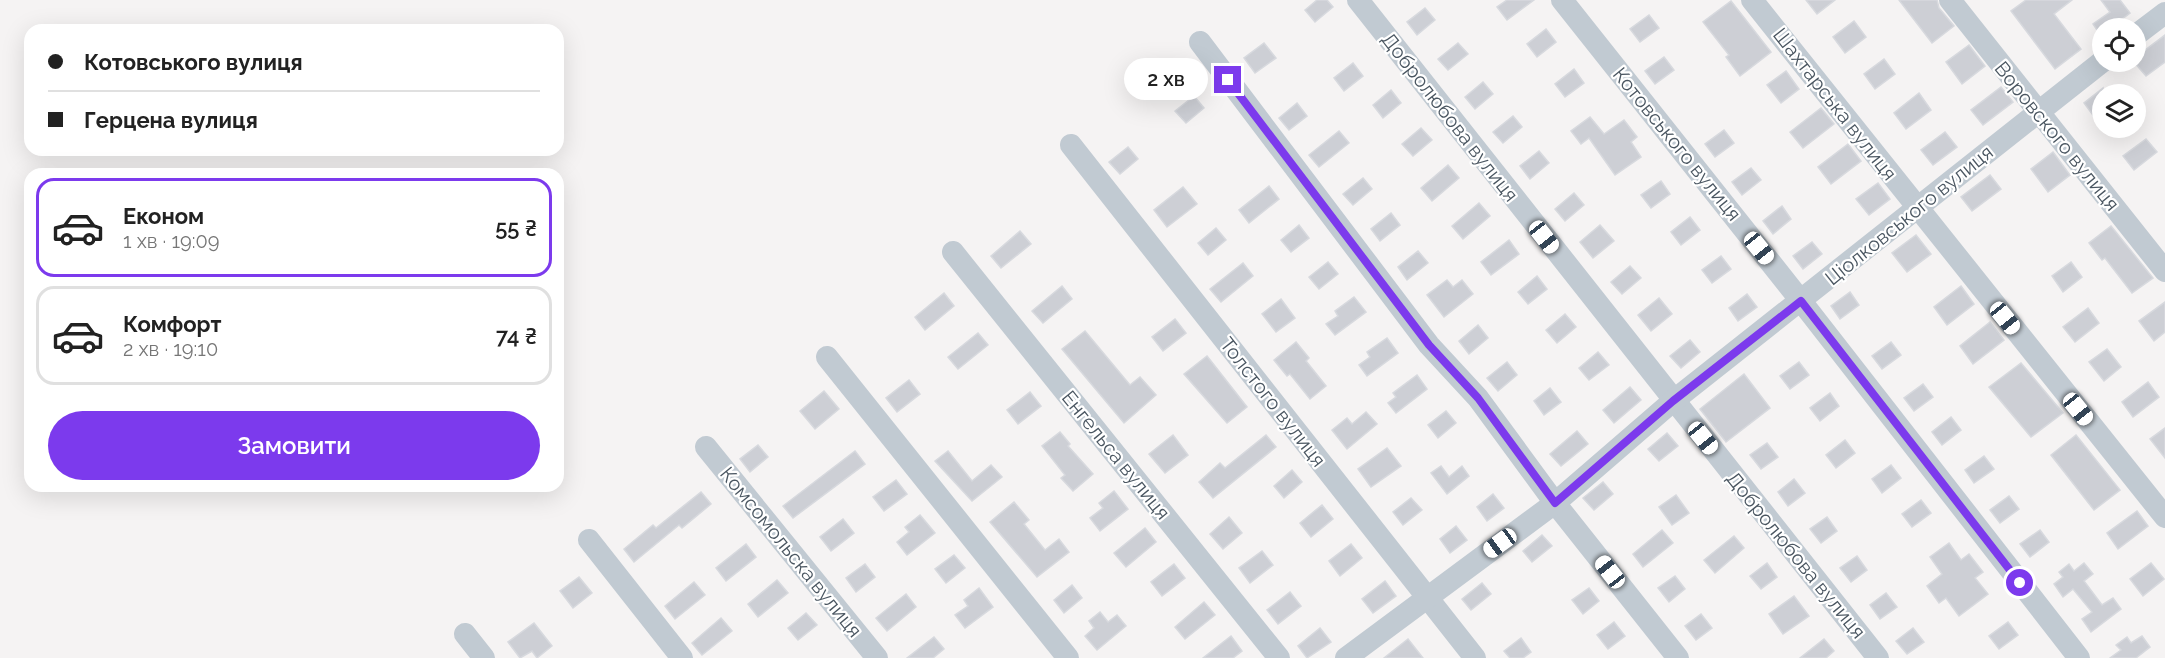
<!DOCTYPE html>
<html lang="uk">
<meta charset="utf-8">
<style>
:root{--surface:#fff;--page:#f6f6f6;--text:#222;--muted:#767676;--line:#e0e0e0;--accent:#7c3aed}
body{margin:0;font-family:Raleway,sans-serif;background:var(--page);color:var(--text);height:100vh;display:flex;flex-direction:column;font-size:22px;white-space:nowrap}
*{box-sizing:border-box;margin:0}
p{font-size:20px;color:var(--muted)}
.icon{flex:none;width:33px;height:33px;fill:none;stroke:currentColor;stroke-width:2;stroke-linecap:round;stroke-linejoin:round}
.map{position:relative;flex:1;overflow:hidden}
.sheet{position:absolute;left:24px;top:168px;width:540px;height:324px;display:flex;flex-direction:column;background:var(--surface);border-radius:18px;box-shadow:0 6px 24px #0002}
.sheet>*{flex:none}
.top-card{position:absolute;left:24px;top:24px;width:540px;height:132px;border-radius:18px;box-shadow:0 6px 24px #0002;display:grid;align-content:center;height:132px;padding:0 24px;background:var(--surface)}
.tools{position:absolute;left:2092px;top:18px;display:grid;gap:12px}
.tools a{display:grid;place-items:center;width:54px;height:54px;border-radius:50%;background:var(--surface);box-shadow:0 6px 24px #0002;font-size:30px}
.end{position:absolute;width:27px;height:27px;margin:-14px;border:8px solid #7c3aed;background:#fff;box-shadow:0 0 0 3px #fff}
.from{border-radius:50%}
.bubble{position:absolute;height:42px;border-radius:21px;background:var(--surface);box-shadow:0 6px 24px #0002;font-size:20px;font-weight:600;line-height:42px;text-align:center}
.car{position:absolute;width:18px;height:36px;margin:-18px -9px;border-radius:8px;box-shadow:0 0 4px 2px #0007;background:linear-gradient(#fff 24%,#345 0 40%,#fff 0 76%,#345 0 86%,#fff 0)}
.top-card b{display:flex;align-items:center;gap:21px;height:57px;font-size:22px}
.top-card b+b{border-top:2px solid var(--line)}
.top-card i{width:15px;height:15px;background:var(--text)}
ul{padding:10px 0 0;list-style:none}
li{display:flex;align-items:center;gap:18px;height:99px;margin:0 12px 9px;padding:0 12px;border:3px solid var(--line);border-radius:18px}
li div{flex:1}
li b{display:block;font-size:22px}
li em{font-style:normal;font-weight:600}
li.current{border-color:var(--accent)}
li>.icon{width:54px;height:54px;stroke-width:1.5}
.action{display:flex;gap:12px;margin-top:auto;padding:12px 24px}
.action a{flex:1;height:69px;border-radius:36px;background:var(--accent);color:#fff;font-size:24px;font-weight:600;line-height:69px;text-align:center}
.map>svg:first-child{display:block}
</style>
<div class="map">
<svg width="2165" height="658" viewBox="0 0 2165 658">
<rect width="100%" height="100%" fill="#f5f3f3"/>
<g fill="#cdcfd5" stroke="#d7d9de" stroke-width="1.5">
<path d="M1317,0H1327L1333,7L1315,22L1305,10Z"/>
<path d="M1507,0H1534L1507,20L1497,7Z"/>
<path d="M1806,0H1835L1817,14Z"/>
<path d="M1899,0H1937L1939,8L1954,26L1932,43Z"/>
<path d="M2026,0H2072L2054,14L2081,49L2055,69L2011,11Z"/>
<path d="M2101,0H2120L2130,13L2110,28H2103L2101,36L2093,24L2110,12Z"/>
<path d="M1731,1L1771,52L1740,76L1726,57L1729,55L1703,22Z"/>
<path d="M1425,8L1435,20L1417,35L1407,22Z"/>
<path d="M1649,15L1659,28L1640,42L1630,29Z"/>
<path d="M1854,21L1866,37L1845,53L1833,37Z"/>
<path d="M1546,29L1556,42L1537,57L1527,44Z"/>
<path d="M2165,35V62L2146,76L2134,62L2136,57Z"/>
<path d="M1264,43L1276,58L1255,73L1244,58Z"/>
<path d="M1458,43L1468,54L1448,70L1438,59Z"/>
<path d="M1969,45L1985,66L1962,84L1946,62Z"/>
<path d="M1664,57L1674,70L1655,84L1645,71Z"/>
<path d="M1884,59L1895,74L1875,89L1864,74Z"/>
<path d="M1353,63L1363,76L1344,91L1334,78Z"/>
<path d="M1574,69L1584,83L1565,97L1555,84Z"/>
<path d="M1786,71L1799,89L1781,103L1767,85Z"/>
<path d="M1483,82L1493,94L1475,109L1465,97Z"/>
<path d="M2001,87L2013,102L1983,125L1971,110Z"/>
<path d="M2103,88V112L2095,118L2084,103Z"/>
<path d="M1391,90L1401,103L1383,118L1373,105Z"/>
<path d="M1919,93L1931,110L1906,129L1894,113Z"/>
<path d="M1194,96L1204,108L1186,123L1175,111Z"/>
<path d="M1297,103L1307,116L1289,130L1279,118Z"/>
<path d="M1821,108L1834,124L1803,148L1790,132Z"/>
<path d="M1513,116L1522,127L1503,143L1493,132Z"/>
<path d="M1590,117L1604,134L1624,120L1637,137L1631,142L1641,157L1615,175L1589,138L1581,144L1571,131Z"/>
<path d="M1421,128L1432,140L1413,156L1402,144Z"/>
<path d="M1724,130L1734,143L1715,157L1705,144Z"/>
<path d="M1339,131L1349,143L1319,167L1309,155Z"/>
<path d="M1945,132L1957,147L1933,165L1921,150Z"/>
<path d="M2146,139L2157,152L2134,170L2123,156Z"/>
<path d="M1848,144L1861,161L1831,184L1818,167Z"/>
<path d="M1128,147L1138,159L1120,174L1109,162Z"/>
<path d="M1539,151L1549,163L1530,179L1520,166Z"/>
<path d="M2053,152L2070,175L2048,192L2031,169Z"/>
<path d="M1448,165L1459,178L1432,201L1421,188Z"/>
<path d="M1751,168L1761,180L1742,195L1732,182Z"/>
<path d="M1990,175L2001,189L1972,211L1961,197Z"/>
<path d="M1363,178L1372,189L1353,205L1343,194Z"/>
<path d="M1661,181L1670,194L1651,208L1641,195Z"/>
<path d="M1878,183L1890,199L1869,215L1856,199Z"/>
<path d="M1269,186L1279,199L1249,223L1239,210Z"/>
<path d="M1183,187L1197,204L1167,227L1154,210Z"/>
<path d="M1574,193L1584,205L1565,221L1555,209Z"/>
<path d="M1479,203L1490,216L1463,239L1452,226Z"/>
<path d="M1782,206L1791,219L1773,234L1763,221Z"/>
<path d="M1391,213L1400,225L1380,241L1371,229Z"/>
<path d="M1690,217L1700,230L1681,245L1671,232Z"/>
<path d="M1299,225L1309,238L1291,252L1281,240Z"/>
<path d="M1600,225L1614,241L1593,258L1580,242Z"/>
<path d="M2111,226L2153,278L2132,293L2105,258L2102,260L2089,243Z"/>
<path d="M1216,228L1226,240L1208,255L1198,243Z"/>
<path d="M1020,231L1031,244L1001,268L991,256Z"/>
<path d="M1916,235L1931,254L1907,272L1892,253Z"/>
<path d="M1509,240L1519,254L1491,275L1481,262Z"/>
<path d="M1812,242L1822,254L1803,269L1793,256Z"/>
<path d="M1418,251L1428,263L1407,280L1398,267Z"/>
<path d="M1721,256L1731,269L1712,283L1702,270Z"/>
<path d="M1328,262L1338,274L1319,289L1309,277Z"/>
<path d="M2071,262L2082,277L2063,292L2052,276Z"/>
<path d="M1243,263L1253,276L1221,302L1210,289Z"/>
<path d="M1630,266L1641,278L1622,294L1611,282Z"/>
<path d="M1537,276L1547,289L1528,304L1518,292Z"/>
<path d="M1447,280L1453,287L1462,280L1473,294L1444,317L1427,295Z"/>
<path d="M1062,286L1072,299L1043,323L1032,311Z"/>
<path d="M1961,286L1974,304L1947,325L1934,307Z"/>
<path d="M1850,292L1859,305L1840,319L1831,306Z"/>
<path d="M944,293L954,306L925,330L915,317Z"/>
<path d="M1747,294L1757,307L1738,321L1729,308Z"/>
<path d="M1354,297L1366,312L1335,335L1326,324L1338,316L1335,311Z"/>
<path d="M1659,298L1672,314L1651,331L1638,315Z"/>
<path d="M1281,299L1295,318L1276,332L1262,314Z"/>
<path d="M2165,302V332L2154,341L2139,321Z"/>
<path d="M2088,308L2099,323L2075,342L2063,327Z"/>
<path d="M1565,314L1576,327L1557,343L1546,330Z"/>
<path d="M1175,319L1186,333L1163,351L1152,337Z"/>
<path d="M1990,322L2004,340L1973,364L1960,346Z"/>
<path d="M1478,325L1488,338L1469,354L1459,341Z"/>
<path d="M1085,331L1130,385L1140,377L1156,395L1124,423L1062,349Z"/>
<path d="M978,333L988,345L958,369L948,357Z"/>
<path d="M1387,338L1398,353L1367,376L1359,365L1370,357L1367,352Z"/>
<path d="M1690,340L1700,352L1681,368L1670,356Z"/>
<path d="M1296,342L1309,358L1306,361L1326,386L1310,399L1290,374L1287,376L1274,360Z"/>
<path d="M1891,342L1901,355L1882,369L1872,356Z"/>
<path d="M2107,349L2121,367L2104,381L2089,362Z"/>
<path d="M1598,352L1609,365L1589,380L1579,368Z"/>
<path d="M1207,356L1247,407L1227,423L1184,374Z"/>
<path d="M1507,362L1517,375L1498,391L1487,378Z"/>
<path d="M1799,362L1809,375L1790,389L1780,376Z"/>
<path d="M2021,363L2063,413L2031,437L1989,387Z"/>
<path d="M1744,374L1770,408L1726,442L1700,409Z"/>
<path d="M1417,375L1427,389L1396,413L1388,403L1396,397L1393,393Z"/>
<path d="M909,380L920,394L897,412L886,398Z"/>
<path d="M2148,382L2159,397L2133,417L2122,402Z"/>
<path d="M1923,384L1933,397L1914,411L1904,398Z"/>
<path d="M1630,387L1641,400L1614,423L1603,410Z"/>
<path d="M1550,388L1561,402L1544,415L1534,401Z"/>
<path d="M824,391L839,409L815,429L800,411Z"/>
<path d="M1030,392L1041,406L1018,424L1007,410Z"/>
<path d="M1830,393L1839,406L1820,421L1810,408Z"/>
<path d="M1446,411L1456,423L1438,438L1428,425Z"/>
<path d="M1366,412L1377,424L1347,449L1332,430L1347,418L1352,424Z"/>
<path d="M1951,417L1961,430L1942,445L1932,432Z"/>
<path d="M2165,428V458L2150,439Z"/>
<path d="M1577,431L1588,444L1561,466L1550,454Z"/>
<path d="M1060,432L1070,444L1068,446L1093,474L1073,491L1061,478L1065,475L1042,446Z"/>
<path d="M1667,433L1678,446L1659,461L1648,449Z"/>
<path d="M1173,435L1188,455L1165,473L1149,454Z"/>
<path d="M1266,435L1276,447L1213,498L1199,482L1220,463L1225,468Z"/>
<path d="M2076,435L2120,490L2094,510L2051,455Z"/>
<path d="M1845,440L1855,453L1836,468L1826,455Z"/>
<path d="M1767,443L1778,457L1761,469L1750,455Z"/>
<path d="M758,445L768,457L750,472L740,459Z"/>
<path d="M1387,448L1401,466L1371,487L1358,469Z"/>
<path d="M855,451L865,464L793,518L783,506Z"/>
<path d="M948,451L972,481L991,465L1002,477L972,501L935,461Z"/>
<path d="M1984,456L1994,469L1974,483L1965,470Z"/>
<path d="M1891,465L1901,478L1882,493L1872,479Z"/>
<path d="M1441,466L1449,477L1462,466L1469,476L1447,494L1431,473Z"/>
<path d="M1292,470L1302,482L1284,498L1274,486Z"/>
<path d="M1794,479L1805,493L1788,506L1778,492Z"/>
<path d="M896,480L907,494L884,511L873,497Z"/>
<path d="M1603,482L1613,494L1594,510L1583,498Z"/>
<path d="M1114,491L1128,509L1100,531L1090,518L1103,508L1099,503Z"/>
<path d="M701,492L711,504L682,528L679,525L634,562L624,549L653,525L656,528Z"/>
<path d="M1493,494L1504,508L1487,521L1477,507Z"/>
<path d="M1676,495L1689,513L1672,525L1659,507Z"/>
<path d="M2009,496L2019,509L2000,523L1990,510Z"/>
<path d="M1411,498L1422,510L1403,525L1393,512Z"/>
<path d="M1921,500L1931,513L1912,527L1902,514Z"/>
<path d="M1014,502L1029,520L1024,524L1045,550L1059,539L1069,552L1037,577L990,522Z"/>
<path d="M1322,505L1333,519L1311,537L1300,523Z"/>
<path d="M2137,511L2148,526L2118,549L2107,533Z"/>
<path d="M920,515L935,533L907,555L897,542L909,532L905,527Z"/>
<path d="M1229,517L1242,533L1223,549L1210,534Z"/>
<path d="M1827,517L1837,531L1821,543L1810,529Z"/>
<path d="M843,519L854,533L831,551L820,537Z"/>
<path d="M1456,526L1467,540L1450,553L1440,539Z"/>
<path d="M1145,528L1156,542L1126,567L1114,553Z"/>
<path d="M1662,530L1673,543L1643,567L1633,554Z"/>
<path d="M2040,530L2049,542L2030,557L2020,544Z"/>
<path d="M1542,535L1552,546L1532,562L1523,551Z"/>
<path d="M1734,536L1744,548L1715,573L1704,560Z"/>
<path d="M1949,543L1961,560L1969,554L1983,572L1975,578L1988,594L1959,616L1946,598L1939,603L1927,586L1942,574L1930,557Z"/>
<path d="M746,544L756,557L726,581L716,568Z"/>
<path d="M1351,544L1362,558L1340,576L1329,561Z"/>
<path d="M1262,551L1273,565L1250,583L1239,568Z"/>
<path d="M954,555L965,568L946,583L935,569Z"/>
<path d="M1857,556L1867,570L1851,582L1840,568Z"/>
<path d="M1767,563L1777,577L1761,589L1750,576Z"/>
<path d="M2084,563L2093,574L2084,581L2102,605L2113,598L2121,609L2091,632L2082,619L2092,612L2073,589L2063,597L2054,584L2063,577L2059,572L2069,564L2074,571Z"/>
<path d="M2151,563L2164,579L2143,596L2130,579Z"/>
<path d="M865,564L875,577L856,592L846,578Z"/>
<path d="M1174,564L1185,578L1162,596L1151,582Z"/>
<path d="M1675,576L1685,589L1669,602L1658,588Z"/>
<path d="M579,577L592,593L573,608L560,591Z"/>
<path d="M777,580L788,593L758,617L748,604Z"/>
<path d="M1385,581L1396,596L1373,613L1362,599Z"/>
<path d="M694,582L705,595L675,619L665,606Z"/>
<path d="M1482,583L1491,594L1471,610L1462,599Z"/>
<path d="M1072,585L1082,598L1064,613L1054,600Z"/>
<path d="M979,588L993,607L965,628L955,615L968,606L964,600Z"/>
<path d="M1589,588L1599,601L1583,614L1572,600Z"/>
<path d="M1290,592L1301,606L1278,624L1267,610Z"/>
<path d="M1886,593L1897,607L1880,619L1870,605Z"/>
<path d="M906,594L916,607L887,631L876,618Z"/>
<path d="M1794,596L1809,616L1783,634L1769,614Z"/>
<path d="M1204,602L1215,615L1185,639L1175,627Z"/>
<path d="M1100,612L1108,622L1117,615L1126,626L1097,650L1085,636L1094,628L1089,621Z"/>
<path d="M806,613L817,625L798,640L788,628Z"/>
<path d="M1701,614L1712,628L1696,640L1685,626Z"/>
<path d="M721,618L732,631L702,655L692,643Z"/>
<path d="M1614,622L1625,636L1608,649L1597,635Z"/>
<path d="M2008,622L2018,635L1999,649L1989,636Z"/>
<path d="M534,623L552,646L537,658L532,651L520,658L508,642Z"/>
<path d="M1320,628L1331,642L1307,658L1298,646Z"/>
<path d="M1913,628L1924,642L1907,654L1896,641Z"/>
<path d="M1231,636L1242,651L1233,658H1203Z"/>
<path d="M2142,636L2150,647L2136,658H2110L2121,650L2116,645L2127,637L2131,643Z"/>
<path d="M934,637L944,649L933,658H907Z"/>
<path d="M1521,638L1531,652L1523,658H1510L1504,651Z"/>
<path d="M1408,639L1423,658H1384Z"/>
<path d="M1824,639L1834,651L1826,658H1800Z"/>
</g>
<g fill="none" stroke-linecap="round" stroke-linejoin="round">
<g stroke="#c1cad2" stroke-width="22">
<path d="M1358,0L1878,658"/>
<path d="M1562,0L1801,301L2079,658"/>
<path d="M1752,0L2165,517"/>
<path d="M1950,0L2165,271"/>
<path d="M2136,35L2165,13"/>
<path d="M1200,42L1429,345L1478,398L1555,503L1678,658"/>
<path d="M1071,145L1475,658"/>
<path d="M953,252L1279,658"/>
<path d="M827,357L1068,658"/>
<path d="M706,447L877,658"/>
<path d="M589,540L682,658"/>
<path d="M465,634L484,658"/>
<path d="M1346,658L1555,503L1673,401L2103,61"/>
</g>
</g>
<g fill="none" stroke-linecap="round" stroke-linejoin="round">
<path stroke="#7c3aed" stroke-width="8" d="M1228,80L1429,345L1478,398L1555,503L1673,401L1801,301L2020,583"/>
</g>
<g text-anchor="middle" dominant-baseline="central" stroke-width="4.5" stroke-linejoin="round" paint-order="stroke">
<g font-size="20" fill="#4a5661" stroke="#fff">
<text transform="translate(1835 104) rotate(52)">Шахтарська вулиця</text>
<text transform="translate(1450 117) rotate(52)">Добролюбова вулиця</text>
<text transform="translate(2057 136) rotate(51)">Воровского вулиця</text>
<text transform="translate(1677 144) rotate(51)">Котовського вулиця</text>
<text transform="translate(1909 215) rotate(-39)">Ціолковського вулиця</text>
<text transform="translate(1273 402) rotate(52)">Толстого вулиця</text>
<text transform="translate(1116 455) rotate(51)">Енгельса вулиця</text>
<text transform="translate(791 552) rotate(51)">Комсомольска вулиця</text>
<text transform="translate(1796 555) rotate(51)">Добролюбова вулиця</text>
</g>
</g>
</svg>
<div class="tools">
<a><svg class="icon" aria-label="locate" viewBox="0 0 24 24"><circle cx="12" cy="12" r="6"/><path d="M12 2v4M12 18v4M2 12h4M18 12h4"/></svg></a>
<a><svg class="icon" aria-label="layers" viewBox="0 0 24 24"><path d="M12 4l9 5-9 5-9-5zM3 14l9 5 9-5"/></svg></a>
</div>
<i class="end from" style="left:2020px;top:583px"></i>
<i class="end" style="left:1228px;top:80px"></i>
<div class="bubble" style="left:1124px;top:58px;width:84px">2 хв</div>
<i class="car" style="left:1544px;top:237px;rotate:142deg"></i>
<i class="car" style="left:1759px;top:248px;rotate:141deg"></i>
<i class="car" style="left:2005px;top:318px;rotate:141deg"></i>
<i class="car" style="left:2078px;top:409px;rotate:141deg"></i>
<i class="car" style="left:1703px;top:438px;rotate:141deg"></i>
<i class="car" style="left:1500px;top:543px;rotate:234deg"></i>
<i class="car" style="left:1610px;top:572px;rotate:322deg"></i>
<div class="top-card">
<b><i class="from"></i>Котовського вулиця</b>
<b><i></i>Герцена вулиця</b>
</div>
<section class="sheet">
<ul>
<li class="current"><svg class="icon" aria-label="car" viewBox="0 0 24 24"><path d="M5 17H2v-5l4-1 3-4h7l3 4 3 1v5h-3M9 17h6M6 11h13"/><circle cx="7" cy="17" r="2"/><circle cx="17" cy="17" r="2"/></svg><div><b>Економ</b><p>1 хв · 19:09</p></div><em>55 ₴</em></li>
<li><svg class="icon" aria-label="car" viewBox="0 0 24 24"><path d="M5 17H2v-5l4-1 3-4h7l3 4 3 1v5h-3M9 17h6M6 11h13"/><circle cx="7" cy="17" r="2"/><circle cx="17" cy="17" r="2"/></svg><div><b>Комфорт</b><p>2 хв · 19:10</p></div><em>74 ₴</em></li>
</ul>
<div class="action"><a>Замовити</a></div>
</section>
</div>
